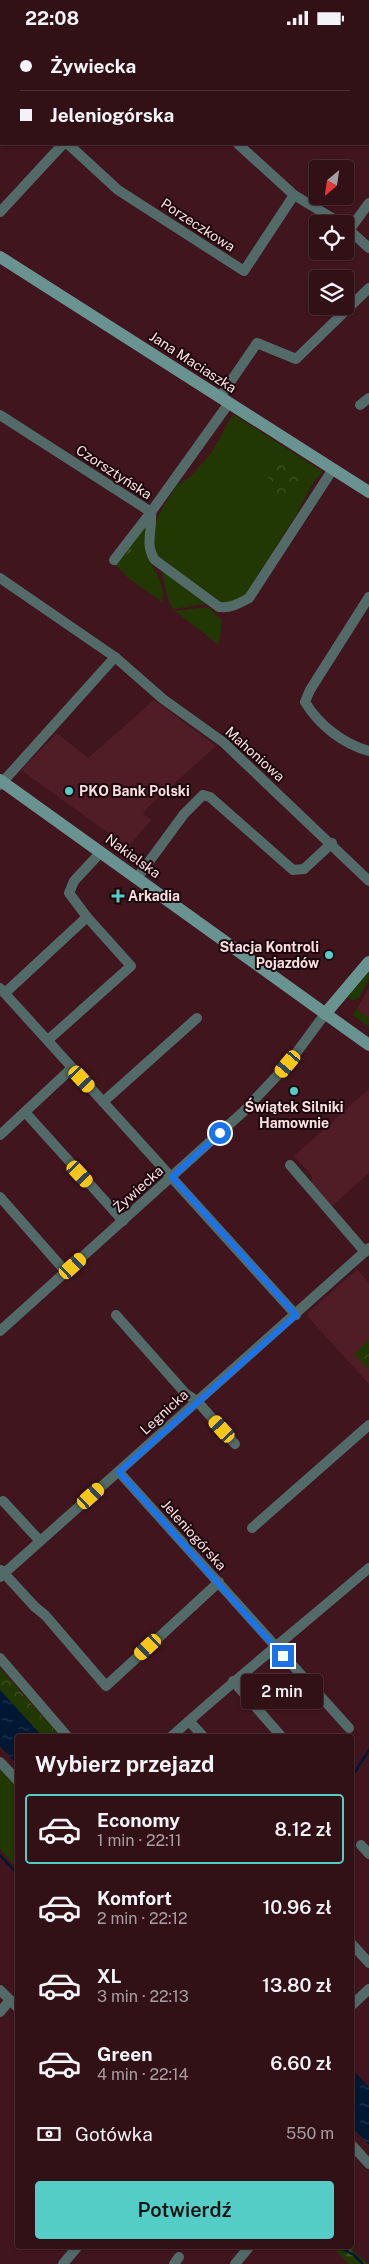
<!DOCTYPE html>
<html lang="pl">
<meta charset="utf-8">
<style>
:root{--surface:#311016;--page:#39191f;--text:#f1f3f6;--muted:#a89da1;--line:#4c3035;--accent:#54cdc7}
body{margin:0;font-family:"Public Sans",sans-serif;background:var(--page);color:var(--text);height:100vh;display:flex;flex-direction:column;font-size:19px;white-space:nowrap}
*{box-sizing:border-box;margin:0}
p{font-size:16px;color:var(--muted)}
.icon{flex:none;width:28px;height:28px;fill:none;stroke:currentColor;stroke-width:2;stroke-linecap:round;stroke-linejoin:round}
.map{position:relative;flex:1;overflow:hidden}
.drawer{position:absolute;left:15px;top:1699px;width:339px;height:515px;display:flex;flex-direction:column;background:var(--surface);border-radius:5px;box-shadow:0 1px 4px #0004,0 0 0 1px var(--line)}
.drawer>*{flex:none}
.guide{position:absolute;left:0px;top:0px;width:370px;height:110px;box-shadow:0 1px 4px #0004,0 0 0 1px var(--line);display:grid;align-content:center;height:110px;padding:0 20px;background:var(--surface)}
.needle{width:32px;rotate:209deg}
.controls{position:absolute;left:309px;top:125px;display:grid;gap:10px}
.controls a{display:grid;place-items:center;width:45px;height:45px;border-radius:5px;background:var(--surface);box-shadow:0 1px 4px #0004,0 0 0 1px var(--line);font-size:25px}
.end{position:absolute;width:22px;height:22px;margin:-11px;border:6px solid #1a73e8;background:#fff;box-shadow:0 0 0 2px #fff}
.from{border-radius:50%}
.bubble{position:absolute;height:35px;border-radius:5px;background:var(--surface);box-shadow:0 1px 4px #0004,0 0 0 1px var(--line);font-size:16px;font-weight:600;line-height:35px;text-align:center}
.car{position:absolute;width:15px;height:30px;margin:-15px -8px;border-radius:6px;box-shadow:0 0 4px 1px #0007;background:linear-gradient(#f5c518 24%,#345 0 40%,#f5c518 0 76%,#345 0 86%,#f5c518 0)}
.guide b{display:flex;align-items:center;gap:18px;height:48px;font-size:19px}
.guide b+b{border-top:1px solid var(--line)}
.guide i{width:12px;height:12px;background:var(--text)}
ul{padding:0;list-style:none}
li{display:flex;align-items:center;gap:15px;height:70px;margin:0 10px 8px;padding:0 10px;border:2px solid transparent;border-radius:5px}
li div{flex:1}
li b{display:block;font-size:19px}
li em{font-style:normal;font-weight:600}
li.selected{border-color:var(--accent)}
li>.icon{width:45px;height:45px;stroke-width:1.5}
h2{padding:0 20px;font-size:22px;line-height:60px}
.pay{display:flex;align-items:center;gap:12px;height:55px;padding:0 20px;font-size:19px}
.pay p{margin-inline-start:auto}
.button{display:flex;gap:10px;margin-top:auto;padding:10px 20px}
.button a{flex:1;height:58px;border-radius:5px;background:var(--accent);color:#111;font-size:20px;font-weight:600;line-height:58px;text-align:center}
.status{display:flex;justify-content:space-between;align-items:center;height:35px;padding:0 25px;background:var(--surface);direction:ltr}
.status svg{height:14px;fill:currentColor}
.map>svg:first-child{display:block}
</style>
<div class="status"><b>22:08</b><svg viewBox="0 0 49 12"><path d="M0 12V9h3v3zM5 12V6h3v6zM10 12V3h3v9zM15 12V0h3v12zM26 1h20v11H26zM47 4h2v5h-2z"/></svg></div>
<div class="map">
<svg width="369" height="2229" viewBox="0 0 369 2229">
<defs>
<pattern id="forest-firs" width="22" height="20" patternUnits="userSpaceOnUse" patternTransform="scale(1.25)"><rect width="22" height="20" fill="#213802"/><path d="M5 1l3.5 6h-7zM16 11l3.5 6h-7z" fill="#425427"/></pattern>
<pattern id="park-crowns" width="20" height="18" patternUnits="userSpaceOnUse" patternTransform="scale(1.25)"><rect width="20" height="18" fill="#213802"/><path d="M2 6a3 3 0 1 1 6 0M12 15a3 3 0 1 1 6 0" fill="none" stroke="#425427"/></pattern>
<pattern id="water-ripples" width="26" height="14" patternUnits="userSpaceOnUse" patternTransform="scale(1.25)"><rect width="26" height="14" fill="#001834"/><path d="M2 4q2-2 4 0t4 0M15 11q2-2 4 0t4 0" fill="none" stroke="#263951"/></pattern>
</defs>
<rect width="100%" height="100%" fill="#41151e"/>
<g fill="#501c26">
<path d="M154,665L216,711L148,772L143,779L151,785L128,812L21,735L57,698L88,723Z"/>
<path d="M369,952V990L354,979Z"/>
<path d="M369,1054V1138L332,1171L312,1148V1141L294,1121Z"/>
<path d="M357,1234L369,1248V1349L308,1282V1278Z"/>
</g>
<g fill="#213802">
<path d="M233,379L323,437L314,446L296,480L246,559L235,568H219L153,517L155,489L163,472L177,450L190,442L211,418Z"/>
<path d="M146,484C146,493 144,503 145,511C147,527 168,550 162,567L128,543L114,528Z"/>
<path d="M160,531L206,565V569L173,574L169,567Z"/>
<path d="M209,572L222,586L219,610L175,576Z"/>
<path d="M369,933V944L359,963L352,965L347,962Z"/>
<path d="M356,974L369,983V992L354,981L353,979Z"/>
<path d="M0,1730L17,1753L18,1827L14,1830L0,1814Z"/>
</g>
<g fill="url(#forest-firs)">
<path d="M254,0H369V104V1Z"/>
<path d="M135,499L141,506L116,531L114,528Z"/>
<path d="M338,2211H348L368,2229H349L336,2216Z"/>
</g>
<g fill="url(#park-crowns)">
<path d="M278,427L301,441L284,467L262,453Z"/>
<path d="M369,1304V1335L354,1319Z"/>
<path d="M0,1633L60,1701H42L0,1655Z"/>
</g>
<g fill="url(#water-ripples)">
<path d="M0,1655L42,1701H18L17,1730L0,1711Z"/>
<path d="M351,2033L369,2052V2110L351,2091Z"/>
</g>
<g fill="none" stroke-linecap="round" stroke-linejoin="round">
<g stroke="#001834" stroke-width="2.5">
<path d="M351,1743L369,1715"/>
<path d="M0,1820L18,1840"/>
<path d="M337,2211L354,2220L363,2229"/>
</g>
<g stroke="#526b69" stroke-width="10">
<path d="M136,0L137,1"/>
<path d="M161,1L162,0"/>
<path d="M0,43L1,44"/>
<path d="M68,109L118,155L244,236L294,160L238,109"/>
<path d="M294,160L342,189"/>
<path d="M0,177L63,109"/>
<path d="M345,191L369,213"/>
<path d="M350,194L369,168"/>
<path d="M220,362L257,308L296,324L369,253"/>
<path d="M360,370L369,363"/>
<path d="M0,380L151,477L229,368"/>
<path d="M114,525L151,477C153,494 144,510 155,525L219,572C231,573 238,569 249,563L333,434"/>
<path d="M0,543L115,622L163,664L223,707L369,846"/>
<path d="M369,562L310,655L305,667C319,690 343,709 369,716"/>
<path d="M0,750L115,622"/>
<path d="M137,843L184,779L203,760L210,762L293,835L304,834L332,808"/>
<path d="M0,953L296,1280"/>
<path d="M5,958L87,882"/>
<path d="M48,1005L131,931L87,882L69,858L74,846L101,817"/>
<path d="M103,1067L197,983"/>
<path d="M25,1077L123,1186"/>
<path d="M0,1100L72,1033"/>
<path d="M290,1130L365,1217"/>
<path d="M0,1162L66,1237"/>
<path d="M116,1280L186,1359L197,1366L235,1409"/>
<path d="M0,1296L243,1077L288,1029L325,979"/>
<path d="M119,1437L349,1693"/>
<path d="M3,1466L40,1506"/>
<path d="M252,1493L369,1390"/>
<path d="M1,1535L35,1572L45,1580L106,1651L219,1547"/>
<path d="M0,1542L369,1213"/>
<path d="M0,1623L67,1701"/>
<path d="M233,1646L281,1701"/>
<path d="M189,1686L203,1701"/>
<path d="M172,1701C236,1643 304,1589 369,1533"/>
<path d="M0,1727L18,1746"/>
<path d="M361,1810L369,1819"/>
<path d="M351,1908L369,1928"/>
<path d="M0,1955L18,1973"/>
<path d="M351,1971L369,1954"/>
<path d="M0,1977L10,1965"/>
<path d="M351,2109L369,2129"/>
<path d="M63,2229L78,2211"/>
<path d="M174,2229L179,2222"/>
<path d="M235,2229L250,2211"/>
</g>
<g stroke="#699390" stroke-width="12">
<path d="M0,222L369,457"/>
<path d="M0,745L369,1010"/>
<path d="M325,979L369,927"/>
</g>
</g>
<g fill="none" stroke-linecap="round" stroke-linejoin="round">
<path stroke="#1a73e8" stroke-width="6" d="M220,1098L172,1142L296,1280L119,1437L283,1621"/>
</g>
<g fill="#54cdc7" stroke="#1b080c" stroke-width="2">
<circle cx="69" cy="756" r="5"/>
<path d="M115.5 853.5h5v5h5v5h-5v5h-5v-5h-5v-5h5z"/>
<circle cx="329" cy="920" r="5"/>
<circle cx="294" cy="1056" r="5"/>
</g>
<g text-anchor="middle" dominant-baseline="central" stroke-width="4" stroke-linejoin="round" paint-order="stroke">
<g font-size="14" fill="#fcdee1" stroke="#1b080c">
<text transform="translate(198 190) rotate(33)">Porzeczkowa</text>
<text transform="translate(193 327) rotate(33)">Jana Maciaszka</text>
<text transform="translate(114 437) rotate(33)">Czorsztyńska</text>
<text transform="translate(255 719) rotate(42)">Mahoniowa</text>
<text transform="translate(133 821) rotate(36)">Nakielska</text>
<text transform="translate(138 1154) rotate(-42)">Żywiecka</text>
<text transform="translate(164 1377) rotate(-42)">Legnicka</text>
<text transform="translate(194 1500) rotate(48)">Jeleniogórska</text>
</g>
<g font-size="14" font-weight="bold" fill="#fcdee1" stroke="#1b080c" text-anchor="start">
<text x="79" y="756">PKO Bank Polski</text>
<text x="128" y="861">Arkadia</text>
<text x="319" y="912" text-anchor="end">Stacja Kontroli<tspan x="319" dy="16">Pojazdów</tspan></text>
<text x="294" y="1072" text-anchor="middle">Świątek Silniki<tspan x="294" dy="16">Hamownie</tspan></text>
</g>
</g>
</svg>
<div class="controls">
<a><svg class="needle" viewBox="-14 -14 28 28"><path d="M0-13l5 13h-10z" fill="#e53935"/><path d="M0 13l5-13h-10z" fill="#a89da1"/></svg></a>
<a><svg class="icon" aria-label="locate" viewBox="0 0 24 24"><circle cx="12" cy="12" r="6"/><path d="M12 2v4M12 18v4M2 12h4M18 12h4"/></svg></a>
<a><svg class="icon" aria-label="layers" viewBox="0 0 24 24"><path d="M12 4l9 5-9 5-9-5zM3 14l9 5 9-5"/></svg></a>
</div>
<i class="end from" style="left:220px;top:1098px"></i>
<i class="end" style="left:283px;top:1621px"></i>
<div class="bubble" style="left:241px;top:1639px;width:82px">2 min</div>
<i class="car" style="left:288px;top:1029px;rotate:220deg"></i>
<i class="car" style="left:82px;top:1044px;rotate:137deg"></i>
<i class="car" style="left:80px;top:1139px;rotate:137deg"></i>
<i class="car" style="left:73px;top:1231px;rotate:48deg"></i>
<i class="car" style="left:222px;top:1394px;rotate:318deg"></i>
<i class="car" style="left:91px;top:1461px;rotate:48deg"></i>
<i class="car" style="left:148px;top:1612px;rotate:227deg"></i>
<div class="guide">
<b><i class="from"></i>Żywiecka</b>
<b><i></i>Jeleniogórska</b>
</div>
<section class="drawer">
<h2>Wybierz przejazd</h2>
<ul>
<li class="selected"><svg class="icon" aria-label="car" viewBox="0 0 24 24"><path d="M5 17H2v-5l4-1 3-4h7l3 4 3 1v5h-3M9 17h6M6 11h13"/><circle cx="7" cy="17" r="2"/><circle cx="17" cy="17" r="2"/></svg><div><b>Economy</b><p>1 min · 22:11</p></div><em>8.12 zł</em></li>
<li><svg class="icon" aria-label="car" viewBox="0 0 24 24"><path d="M5 17H2v-5l4-1 3-4h7l3 4 3 1v5h-3M9 17h6M6 11h13"/><circle cx="7" cy="17" r="2"/><circle cx="17" cy="17" r="2"/></svg><div><b>Komfort</b><p>2 min · 22:12</p></div><em>10.96 zł</em></li>
<li><svg class="icon" aria-label="car" viewBox="0 0 24 24"><path d="M5 17H2v-5l4-1 3-4h7l3 4 3 1v5h-3M9 17h6M6 11h13"/><circle cx="7" cy="17" r="2"/><circle cx="17" cy="17" r="2"/></svg><div><b>XL</b><p>3 min · 22:13</p></div><em>13.80 zł</em></li>
<li><svg class="icon" aria-label="car" viewBox="0 0 24 24"><path d="M5 17H2v-5l4-1 3-4h7l3 4 3 1v5h-3M9 17h6M6 11h13"/><circle cx="7" cy="17" r="2"/><circle cx="17" cy="17" r="2"/></svg><div><b>Green</b><p>4 min · 22:14</p></div><em>6.60 zł</em></li>
</ul>
<div class="pay"><svg class="icon" aria-label="cash" viewBox="0 0 24 24"><path d="M3 7h18v10H3z"/><circle cx="12" cy="12" r="2"/></svg>Gotówka<p>550 m</p></div>
<div class="button"><a>Potwierdź</a></div>
</section>
</div>
